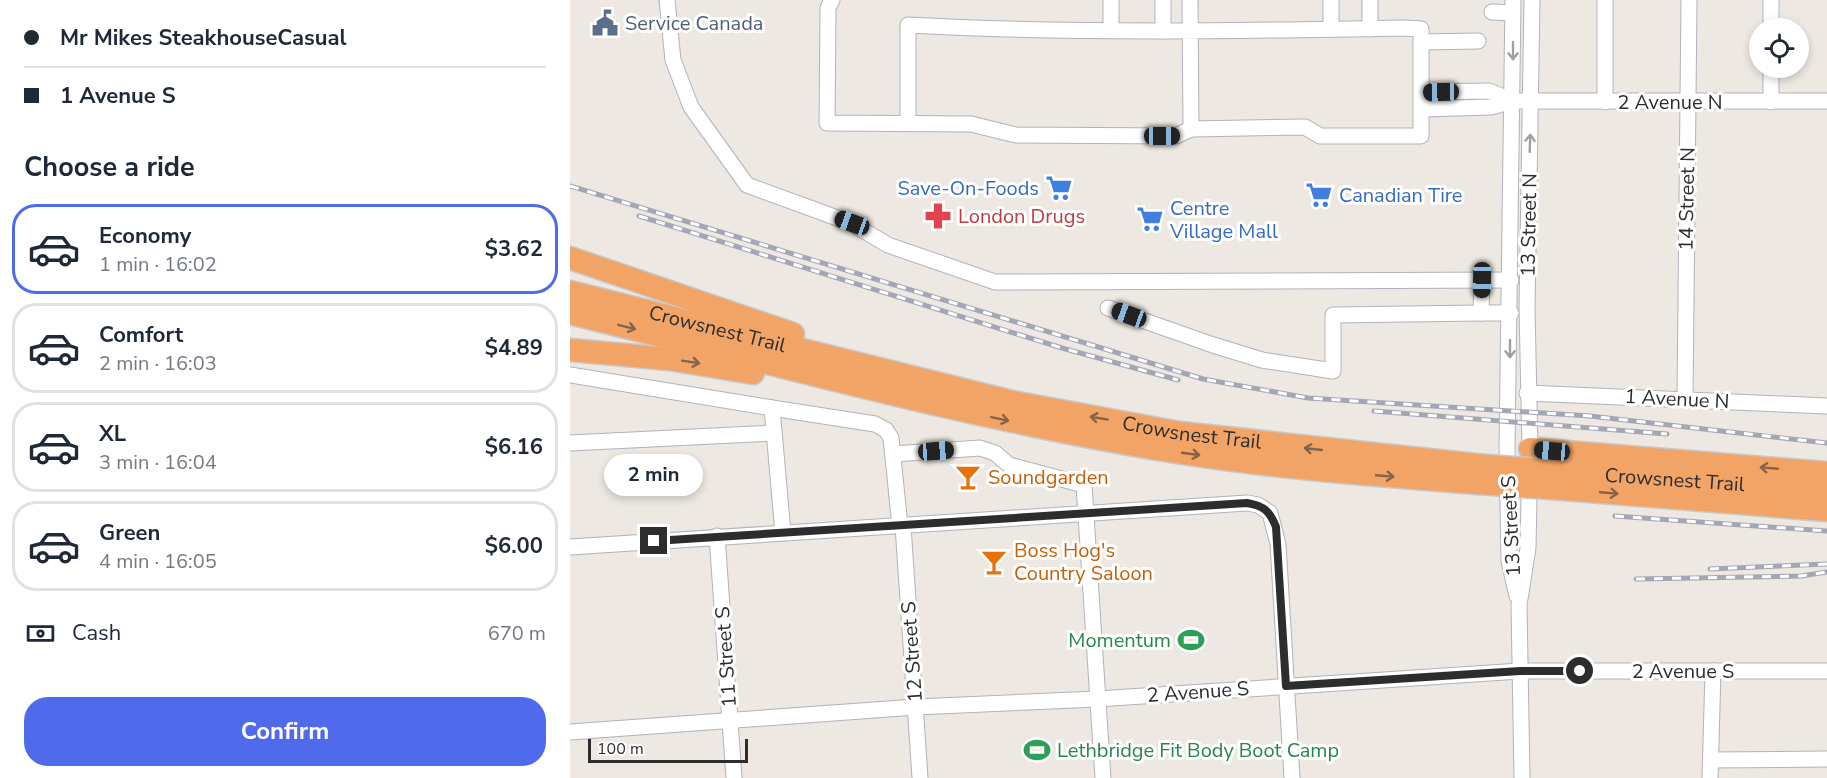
<!DOCTYPE html>
<meta charset="utf-8">
<style>
:root{--surface:#fff;--page:#f6f6f7;--text:#1f2937;--muted:#747a83;--line:#e0e1e3;--accent:#4f6bec}
body{margin:0;font-family:"Nunito Sans",sans-serif;background:var(--page);color:var(--text);height:100vh;display:flex;flex-direction:column;font-size:22px;white-space:nowrap}
*{box-sizing:border-box;margin:0}
p{font-size:20px;color:var(--muted)}
.icon{flex:none;width:33px;height:33px;fill:none;stroke:currentColor;stroke-width:2;stroke-linecap:round;stroke-linejoin:round}
.map{position:relative;flex:1;overflow:hidden}
.drawer{display:flex;flex-direction:column;background:var(--surface);width:570px}
.drawer>*{flex:none}
.top-card{display:grid;align-content:center;height:132px;padding:0 24px;background:var(--surface)}
.tools{position:absolute;left:1179px;top:18px;display:grid;gap:12px}
.tools a{display:grid;place-items:center;width:60px;height:60px;border-radius:50%;background:var(--surface);box-shadow:0 3px 9px #0003;font-size:30px}
.scale{position:absolute;left:18px;bottom:15px;width:160px;box-sizing:border-box;padding-left:6px;border:3px solid #2d2d2d;border-top:0;font-size:16px;line-height:21px;white-space:nowrap;color:#2d2d2d;-webkit-text-stroke:4px #fff;paint-order:stroke}
.end{position:absolute;width:27px;height:27px;margin:-14px;border:8px solid #2d2d2d;background:#fff;box-shadow:0 0 0 3px #fff}
.from{border-radius:50%}
.bubble{position:absolute;height:42px;border-radius:21px;background:var(--surface);box-shadow:0 3px 9px #0003;font-size:20px;font-weight:700;line-height:42px;text-align:center}
.car{position:absolute;width:18px;height:36px;margin:-18px -9px;border-radius:8px;box-shadow:0 0 4px 2px #0007;background:linear-gradient(#222 24%,#8ab4d8 0 40%,#222 0 76%,#8ab4d8 0 86%,#222 0)}
.top-card b{display:flex;align-items:center;gap:21px;height:57px;font-size:22px}
.top-card b+b{border-top:2px solid var(--line)}
.top-card i{width:15px;height:15px;background:var(--text)}
ul{padding:0;list-style:none}
li{display:flex;align-items:center;gap:18px;height:90px;margin:0 12px 9px;padding:0 12px;border:3px solid var(--line);border-radius:24px}
li div{flex:1}
li b{display:block;font-size:22px}
li em{font-style:normal;font-weight:700}
li.active{border-color:var(--accent)}
li>.icon{width:54px;height:54px;stroke-width:1.5}
h2{padding:0 24px;font-size:27px;line-height:72px}
.pay{display:flex;align-items:center;gap:15px;height:66px;padding:0 24px;font-size:22px}
.pay p{margin-inline-start:auto}
.cta{display:flex;gap:12px;margin-top:auto;padding:12px 24px}
.cta a{flex:1;height:69px;border-radius:24px;background:var(--accent);color:#fff;font-size:24px;font-weight:700;line-height:69px;text-align:center}
main{display:flex;flex:1;min-height:0}
.map>svg:first-child{display:block}
</style>
<main>
<section class="drawer">
<div class="top-card">
<b><i class="from"></i>Mr Mikes SteakhouseCasual</b>
<b><i></i>1 Avenue S</b>
</div>
<h2>Choose a ride</h2>
<ul>
<li class="active"><svg class="icon" aria-label="car" viewBox="0 0 24 24"><path d="M5 17H2v-5l4-1 3-4h7l3 4 3 1v5h-3M9 17h6M6 11h13"/><circle cx="7" cy="17" r="2"/><circle cx="17" cy="17" r="2"/></svg><div><b>Economy</b><p>1 min · 16:02</p></div><em>$3.62</em></li>
<li><svg class="icon" aria-label="car" viewBox="0 0 24 24"><path d="M5 17H2v-5l4-1 3-4h7l3 4 3 1v5h-3M9 17h6M6 11h13"/><circle cx="7" cy="17" r="2"/><circle cx="17" cy="17" r="2"/></svg><div><b>Comfort</b><p>2 min · 16:03</p></div><em>$4.89</em></li>
<li><svg class="icon" aria-label="car" viewBox="0 0 24 24"><path d="M5 17H2v-5l4-1 3-4h7l3 4 3 1v5h-3M9 17h6M6 11h13"/><circle cx="7" cy="17" r="2"/><circle cx="17" cy="17" r="2"/></svg><div><b>XL</b><p>3 min · 16:04</p></div><em>$6.16</em></li>
<li><svg class="icon" aria-label="car" viewBox="0 0 24 24"><path d="M5 17H2v-5l4-1 3-4h7l3 4 3 1v5h-3M9 17h6M6 11h13"/><circle cx="7" cy="17" r="2"/><circle cx="17" cy="17" r="2"/></svg><div><b>Green</b><p>4 min · 16:05</p></div><em>$6.00</em></li>
</ul>
<div class="pay"><svg class="icon" aria-label="cash" viewBox="0 0 24 24"><path d="M3 7h18v10H3z"/><circle cx="12" cy="12" r="2"/></svg>Cash<p>670 m</p></div>
<div class="cta"><a>Confirm</a></div>
</section>
<div class="map">
<svg width="1257" height="778" viewBox="0 0 1257 778">
<rect width="100%" height="100%" fill="#ede8e1"/>
<g fill="none" stroke-linecap="round" stroke-linejoin="round">
<g stroke="#b1b2bc" stroke-width="17">
<g id="minor">
<path d="M97,0L103,60L121,107L177,185L281,223L318,245L425,282L941,280"/>
<path d="M262,0L258,8L257,123L401,124L446,135L606,136L621,129"/>
<path d="M541,0V30"/>
<path d="M761,0V29"/>
<path d="M800,0V29"/>
<path d="M943,0L937,448L939,561L947,596"/>
<path d="M1035,0V102"/>
<path d="M922,12L943,13"/>
<path d="M1201,28V0"/>
<path d="M593,31V0"/>
<path d="M851,42L908,41"/>
<path d="M852,92L919,91L943,101"/>
<path d="M1201,102V68"/>
<path d="M852,109L921,107L943,101H1257"/>
<path d="M338,122V25C503,34 669,31 835,28L851,29V136H750L735,127L621,129L620,0"/>
<path d="M912,280L911,313H941"/>
<path d="M538,308L643,345L692,360L763,371V315L911,313"/>
<path d="M0,375L202,408L213,533"/>
<path d="M957,393L1257,406"/>
<path d="M1115,398L1119,0"/>
<path d="M202,408L305,424L316,430L321,438L330,526"/>
<path d="M0,443L204,433"/>
<path d="M323,454L410,448L425,453L439,465L514,485L533,778"/>
<path d="M333,526L350,778"/>
<path d="M147,536L164,778"/>
<path d="M0,547L677,503L688,505L700,513L708,544L722,778"/>
<path d="M0,732L346,707L527,699L950,671H1257"/>
<path d="M1141,760L1257,759"/>
<path d="M952,778L949,605L958,548L960,449L957,308L962,0"/>
<path d="M1140,778L1143,671"/>
</g>
</g>
<g stroke="#c8c8c8" stroke-width="25">
<g id="highway">
<path d="M0,258L223,334"/>
<path id="s1" d="M0,292L442,402L610,433L906,465"/>
<path d="M0,313C201,363 401,419 606,452C706,468 806,475 907,483"/>
<path d="M0,350L99,359L183,373"/>
<path d="M960,449L1257,473"/>
<path id="s2" d="M982,471L1257,490"/>
<path d="M981,488L1257,510"/>
</g>
</g>
<use href="#minor" stroke="#fff" stroke-width="15"/>
<use href="#highway" stroke="#f2a467" stroke-width="22"/>
<g stroke="#a3a6b5" stroke-width="5">
<g id="rail">
<path d="M0,186L633,379L738,398L1020,416L1257,443"/>
<path d="M69,216L492,348L608,380"/>
<path d="M804,411L1097,434"/>
<path d="M1045,516L1257,531"/>
<path d="M1140,569L1257,564"/>
<path d="M1066,579L1231,576L1257,572"/>
</g>
</g>
<use href="#rail" stroke="#fff" stroke-width="3" stroke-dasharray="9" stroke-linecap="butt"/>
<g stroke="#c8c8c8" stroke-width="25" stroke-linecap="butt">
<g id="highway-bridge">
<path d="M906,465L982,471"/>
<path d="M907,483L981,488"/>
</g>
</g>
<use href="#highway-bridge" stroke="#f2a467" stroke-width="22"/>
</g>
<defs><path id="oneway-shaft" d="M-6 0H5M1.5-3L5.5 0L1.5 3" fill="none" stroke-width="1.6" stroke-linecap="round" stroke-linejoin="round" transform="scale(1.5)"/></defs>
<g stroke="#a0a0a0">
<use href="#oneway-shaft" transform="translate(943 51) rotate(90)"/>
<use href="#oneway-shaft" transform="translate(960 143) rotate(-88)"/>
<use href="#oneway-shaft" transform="translate(940 349) rotate(90)"/>
</g>
<g stroke="#866347">
<use href="#oneway-shaft" transform="translate(57 327) rotate(14)"/>
<use href="#oneway-shaft" transform="translate(121 362) rotate(9)"/>
<use href="#oneway-shaft" transform="translate(529 418) rotate(-170)"/>
<use href="#oneway-shaft" transform="translate(430 419) rotate(12)"/>
<use href="#oneway-shaft" transform="translate(743 449) rotate(-174)"/>
<use href="#oneway-shaft" transform="translate(621 454) rotate(8)"/>
<use href="#oneway-shaft" transform="translate(1199 468) rotate(-175)"/>
<use href="#oneway-shaft" transform="translate(815 476) rotate(5)"/>
<use href="#oneway-shaft" transform="translate(1039 493) rotate(5)"/>
</g>
<g fill="none" stroke-linecap="round" stroke-linejoin="round">
<path stroke="#2d2d2d" stroke-width="8" d="M84,541L677,503C695,506 700,512 706,527L716,686L950,671H1010"/>
</g>
<defs>
<g id="civic-bare" transform="scale(2.07)"><path d="M-.6-6.5H3V-4.5H.6V-3L4-1V1h2V6H-6V1h2V-1L-.6-3ZM-1.2 2.5V6h2.4V2.5Z" fill="#5c6f8a" stroke="#fff" stroke-width="2.5" paint-order="stroke"/></g>
<g id="supermarket-bare" transform="scale(2.07)"><path d="M-6-5.5h2.5l.6 2H6L4.5 2H-2.5L-4.4-4H-6ZM-1.5 3.2a1.3 1.3 0 1 0 .1 0ZM3 3.2a1.3 1.3 0 1 0 .1 0Z" fill="#3f7fe0" stroke="#fff" stroke-width="2.5" paint-order="stroke"/></g>
<g id="pharmacy-bare" transform="scale(2.07)"><path d="M-2-6h4v4h4v4h-4v4h-4v-4h-4v-4h4Z" fill="#e0444e" stroke="#fff" stroke-width="2.5" paint-order="stroke"/></g>
<g id="bar-bare" transform="scale(2.07)"><path d="M-6-5H6L.8 .8V4.5H3.5V6h-7V4.5H-.8V.8Z" fill="#e8710a" stroke="#fff" stroke-width="2.5" paint-order="stroke"/></g>
<g id="stadium-bare" transform="scale(2.07)"><path d="M0-5a6.5 5 0 1 0 0 10a6.5 5 0 1 0 0-10ZM-3.5-1.8h7v3.6h-7Z" fill="#2e9e5b" stroke="#fff" stroke-width="2.5" paint-order="stroke"/></g>
</defs>
<g fill-rule="evenodd">
<use href="#civic-bare" x="35" y="23"/>
<use href="#supermarket-bare" x="489" y="188"/>
<use href="#supermarket-bare" x="749" y="195"/>
<use href="#pharmacy-bare" x="368" y="216"/>
<use href="#supermarket-bare" x="580" y="219"/>
<use href="#bar-bare" x="398" y="477"/>
<use href="#bar-bare" x="424" y="562"/>
<use href="#stadium-bare" x="621" y="640"/>
<use href="#stadium-bare" x="467" y="750"/>
</g>
<g text-anchor="middle" dominant-baseline="central" stroke-width="6" stroke-linejoin="round" paint-order="stroke">
<g font-size="20" fill="#4e5e75" stroke="#fff" text-anchor="start">
<text x="55" y="23">Service Canada</text>
</g>
<g font-size="20" fill="#2d2d2d" stroke="#fff">
<text x="1100" y="102">2 Avenue N</text>
<text transform="translate(1117 199) rotate(-89)">14 Street N</text>
<text transform="translate(959 225) rotate(-89)">13 Street N</text>
<text stroke="none"><textPath href="#s1" startOffset="152">Crowsnest Trail</textPath></text>
<text transform="translate(1107 399) rotate(3)">1 Avenue N</text>
<text stroke="none"><textPath href="#s1" startOffset="638">Crowsnest Trail</textPath></text>
<text stroke="none"><textPath href="#s2" startOffset="123">Crowsnest Trail</textPath></text>
<text transform="translate(941 526) rotate(-93)">13 Street S</text>
<text transform="translate(342 652) rotate(-94)">12 Street S</text>
<text transform="translate(156 657) rotate(-94)">11 Street S</text>
<text x="1113" y="671">2 Avenue S</text>
<text transform="translate(628 692) rotate(-4)">2 Avenue S</text>
</g>
<g font-size="20" fill="#366cbe" stroke="#fff" text-anchor="start">
<text x="469" y="188" text-anchor="end">Save-On-Foods</text>
<text x="769" y="195">Canadian Tire</text>
<text x="600" y="208">Centre<tspan x="600" dy="23">Village Mall</tspan></text>
</g>
<g font-size="20" fill="#be3a42" stroke="#fff" text-anchor="start">
<text x="388" y="216">London Drugs</text>
</g>
<g font-size="20" fill="#c56008" stroke="#fff" text-anchor="start">
<text x="418" y="477">Soundgarden</text>
<text x="444" y="550">Boss Hog's<tspan x="444" dy="23">Country Saloon</tspan></text>
</g>
<g font-size="20" fill="#27864d" stroke="#fff" text-anchor="end">
<text x="601" y="640">Momentum</text>
<text x="487" y="750" text-anchor="start">Lethbridge Fit Body Boot Camp</text>
</g>
</g>
</svg>
<div class="tools">
<a><svg class="icon" aria-label="locate" viewBox="0 0 24 24"><circle cx="12" cy="12" r="6"/><path d="M12 2v4M12 18v4M2 12h4M18 12h4"/></svg></a>
</div>
<div class="scale">100 m</div>
<i class="end from" style="left:1010px;top:671px"></i>
<i class="end" style="left:84px;top:541px"></i>
<div class="bubble" style="left:34px;top:454px;width:99px">2 min</div>
<i class="car" style="left:871px;top:92px;rotate:269deg"></i>
<i class="car" style="left:592px;top:136px;rotate:90deg"></i>
<i class="car" style="left:282px;top:223px;rotate:290deg"></i>
<i class="car" style="left:912px;top:280px;rotate:181deg"></i>
<i class="car" style="left:559px;top:315px;rotate:290deg"></i>
<i class="car" style="left:366px;top:451px;rotate:86deg"></i>
<i class="car" style="left:982px;top:451px;rotate:275deg"></i>
</div>
</main>
